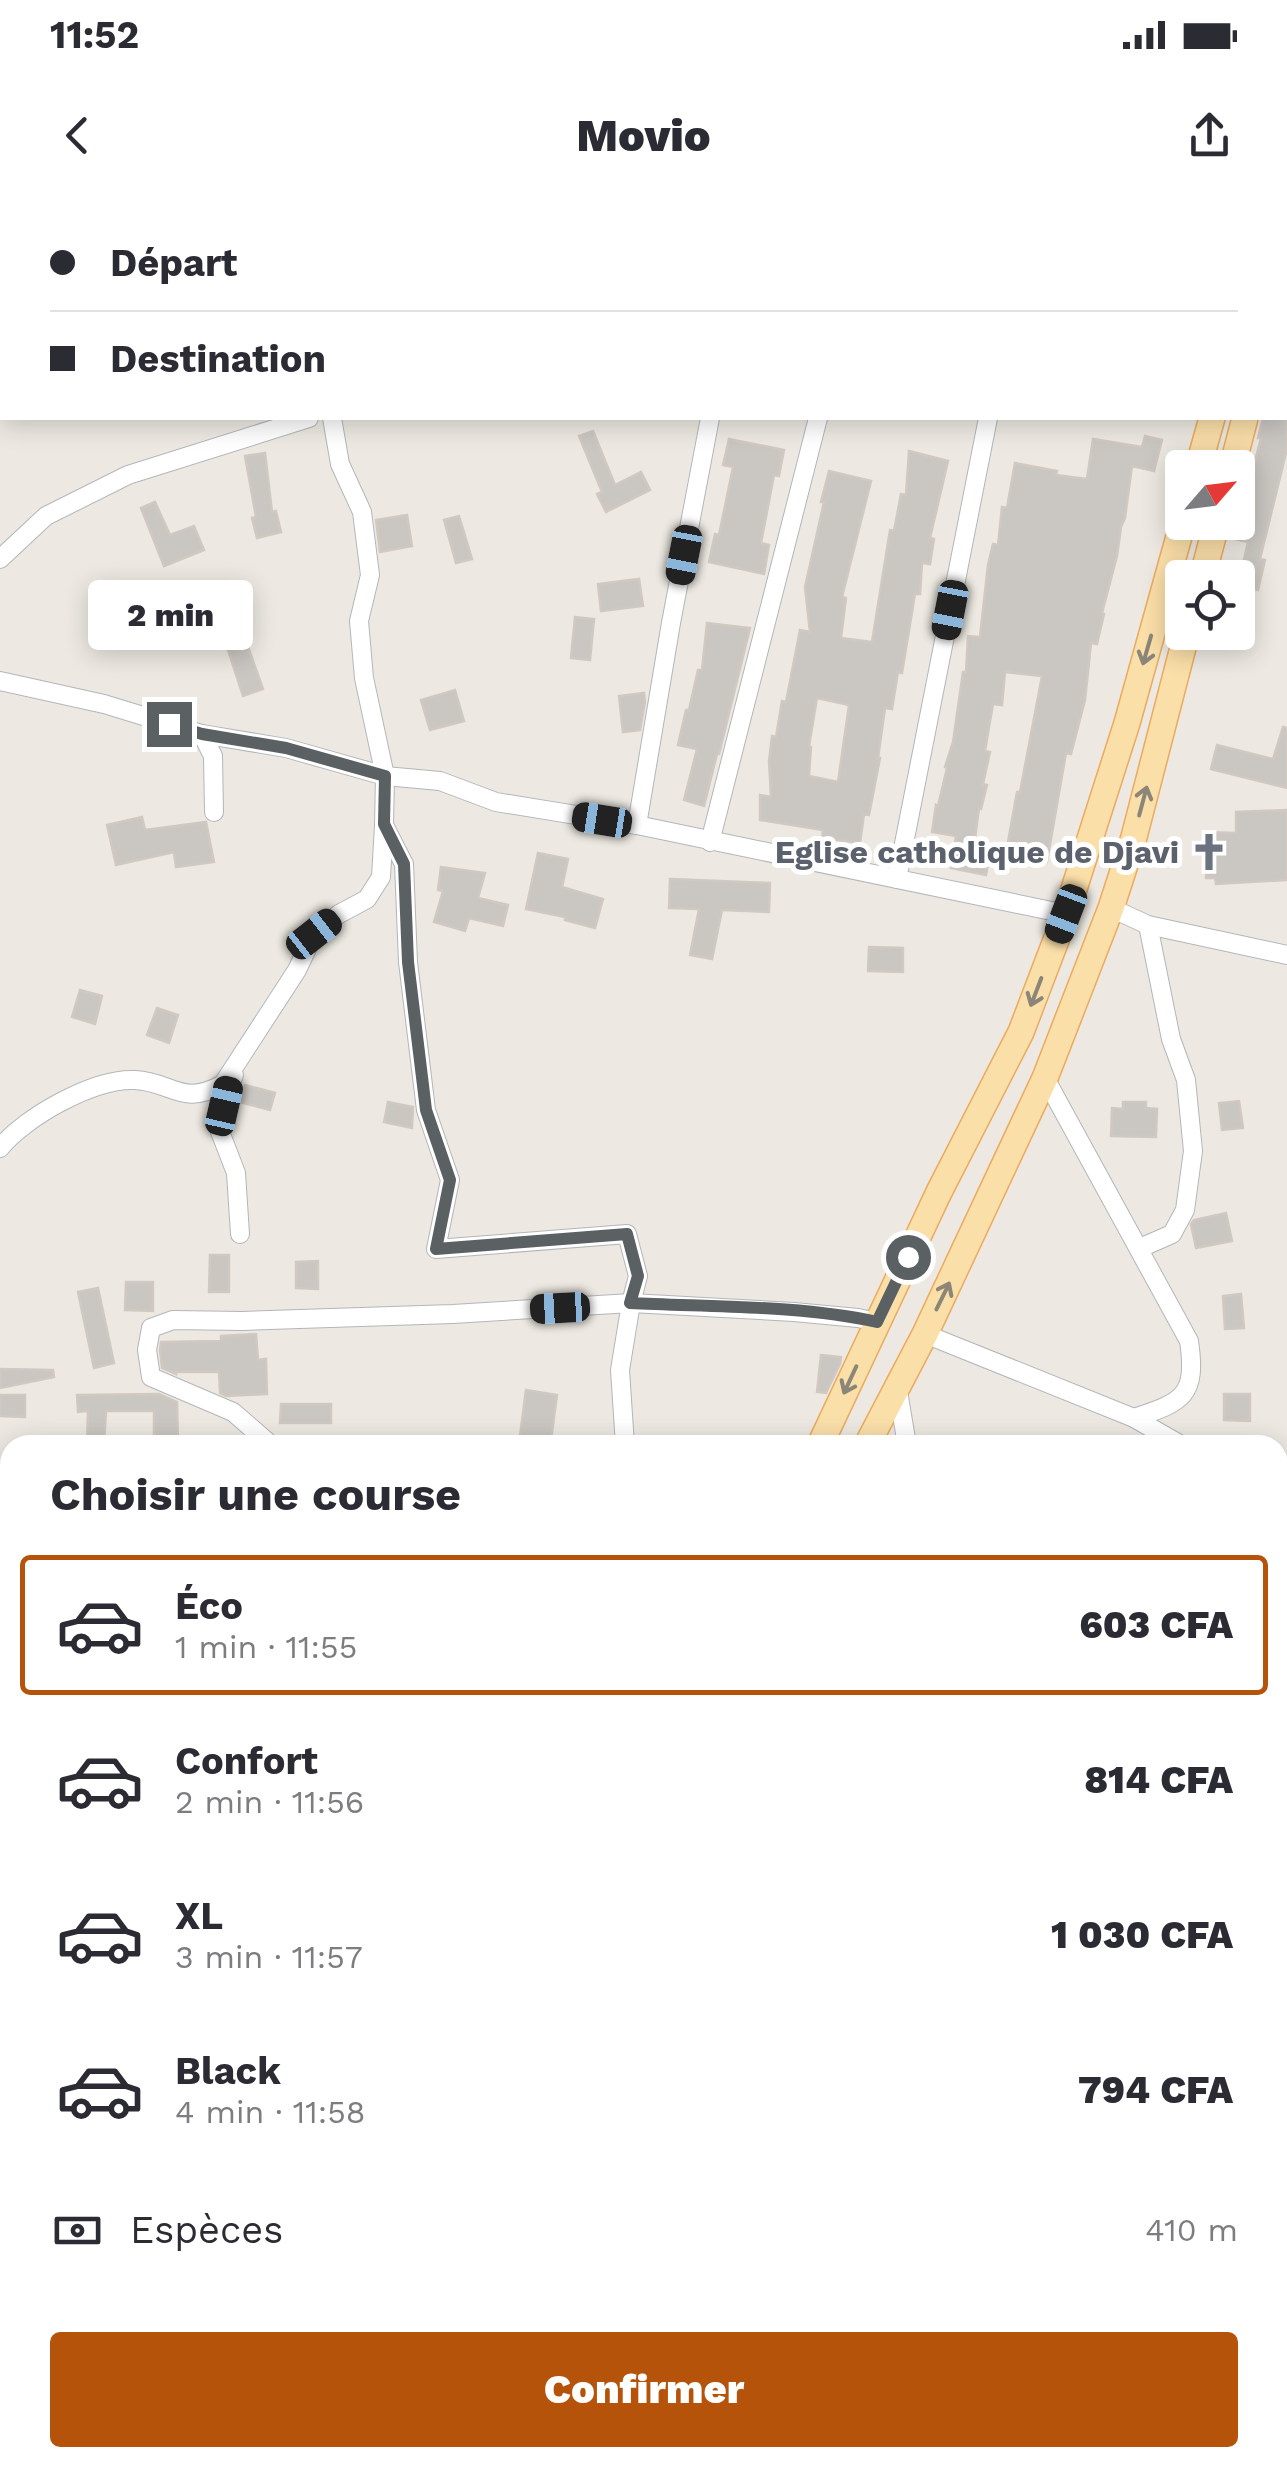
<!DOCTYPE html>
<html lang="fr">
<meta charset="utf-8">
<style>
:root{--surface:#fff;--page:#f7f7f7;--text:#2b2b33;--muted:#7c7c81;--line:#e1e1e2;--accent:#b45309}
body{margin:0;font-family:"Work Sans",sans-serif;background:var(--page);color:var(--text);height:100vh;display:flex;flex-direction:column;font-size:38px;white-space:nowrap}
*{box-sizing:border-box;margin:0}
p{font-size:32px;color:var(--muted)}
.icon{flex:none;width:55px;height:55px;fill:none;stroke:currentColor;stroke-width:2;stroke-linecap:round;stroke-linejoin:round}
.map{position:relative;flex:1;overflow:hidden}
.drawer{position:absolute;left:0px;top:1235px;width:1288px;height:1032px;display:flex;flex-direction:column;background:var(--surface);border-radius:30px 30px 0 0;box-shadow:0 5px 25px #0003}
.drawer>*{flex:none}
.guide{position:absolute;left:0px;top:0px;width:1288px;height:220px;box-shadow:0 5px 25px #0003;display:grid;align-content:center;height:220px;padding:0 50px;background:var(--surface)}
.needle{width:65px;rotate:62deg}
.controls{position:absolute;left:1165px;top:250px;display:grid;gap:20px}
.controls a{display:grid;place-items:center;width:90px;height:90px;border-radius:10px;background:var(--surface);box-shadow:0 5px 25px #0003;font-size:50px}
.end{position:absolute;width:45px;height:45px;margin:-22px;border:12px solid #5b6063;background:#fff;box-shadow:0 0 0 5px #fff}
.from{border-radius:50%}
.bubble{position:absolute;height:70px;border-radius:10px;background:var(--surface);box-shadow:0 5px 25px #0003;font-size:32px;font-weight:800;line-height:70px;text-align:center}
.car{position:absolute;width:30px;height:60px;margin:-30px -15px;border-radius:12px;box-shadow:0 0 8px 2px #0007;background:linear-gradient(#222 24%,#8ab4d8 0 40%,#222 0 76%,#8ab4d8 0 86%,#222 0)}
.guide b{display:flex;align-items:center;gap:35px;height:95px;font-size:38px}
.guide b+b{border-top:2px solid var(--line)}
.guide i{width:25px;height:25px;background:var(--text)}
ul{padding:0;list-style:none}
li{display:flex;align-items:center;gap:30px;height:140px;margin:0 20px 15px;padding:0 30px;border:5px solid transparent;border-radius:10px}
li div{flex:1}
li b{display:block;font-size:38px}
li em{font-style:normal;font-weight:800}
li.on{border-color:var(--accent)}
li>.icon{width:90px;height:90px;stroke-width:1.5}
h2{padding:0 50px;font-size:45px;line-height:120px}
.pay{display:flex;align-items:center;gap:25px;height:110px;padding:0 50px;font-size:38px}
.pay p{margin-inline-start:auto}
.action{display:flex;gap:20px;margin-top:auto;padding:20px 50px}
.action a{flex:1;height:115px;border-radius:10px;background:var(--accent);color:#fff;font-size:40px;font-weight:800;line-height:115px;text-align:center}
.status{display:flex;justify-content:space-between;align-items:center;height:70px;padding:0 50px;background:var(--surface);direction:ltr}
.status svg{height:28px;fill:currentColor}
header{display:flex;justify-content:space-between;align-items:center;height:130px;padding:0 50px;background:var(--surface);font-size:45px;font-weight:800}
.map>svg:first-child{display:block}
</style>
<div class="status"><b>11:52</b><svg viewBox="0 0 49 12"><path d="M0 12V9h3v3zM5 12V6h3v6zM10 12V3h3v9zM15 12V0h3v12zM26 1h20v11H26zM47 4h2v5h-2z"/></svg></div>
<header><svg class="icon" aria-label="back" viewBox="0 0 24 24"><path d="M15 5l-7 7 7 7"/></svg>Movio<svg class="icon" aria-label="share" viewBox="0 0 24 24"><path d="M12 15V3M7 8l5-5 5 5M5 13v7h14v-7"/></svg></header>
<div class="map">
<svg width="1287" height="2266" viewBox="0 0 1287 2266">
<rect width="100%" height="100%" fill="#ede9e2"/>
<g fill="#cac6c2" stroke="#d1c9c1" stroke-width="2.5" fill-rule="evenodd">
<path d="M1263,218H1287V249L1260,359L1265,360L1258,390L1238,385L1248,342L1235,339L1261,238H1258Z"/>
<path d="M593,231L615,285L641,272L650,290L606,312L597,294L602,292L579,236Z"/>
<path d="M1145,236L1162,240L1154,271L1132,266L1125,318L1121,327L1117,356L1102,413L1104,414L1097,444L1091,443L1085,500L1071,554L1066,553L1047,662L1006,653L1017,592H1020L1042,476L1005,472L1002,505L993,504L985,551L990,552L983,584L987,585L981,609L979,608L974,646L991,649L986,675L951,668L956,636L932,632L936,605L938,606L947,568L945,567L953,542L963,472H966L968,436L980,437L988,365L993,344L998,345L1002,307L1007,308L1015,263L1057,271L1056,275L1087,279L1093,239L1142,247Z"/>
<path d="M729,239L784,250L779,276L774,275L761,343L769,345L764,374L709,362L715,334L719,335L733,267L723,265Z"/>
<path d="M909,251L948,261L930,338L934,339L930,364L922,363L920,394H915L902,473L898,472L892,509L885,508L878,558H880L869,615L864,614L860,643L822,638L823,630L760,620V595L771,597L769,561L772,536L776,537L782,501L786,502L800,430L810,432L805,387L824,302H821L829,271L871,281L842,397L846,398L841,438L872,442L890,330L894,331L901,294L906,295ZM817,498L849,505L838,582L809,576L811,547L809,546Z"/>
<path d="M265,253L272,312L276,311L281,332L257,338L252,318L256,317L245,256Z"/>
<path d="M155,302L170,335L194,326L204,350L164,366L141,308Z"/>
<path d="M407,315L412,346L380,352L376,320Z"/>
<path d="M459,316L472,359L456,363L444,320Z"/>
<path d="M639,379L643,406L601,411L598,384Z"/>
<path d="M575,417L594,419L590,460L571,458Z"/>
<path d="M707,423L750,428L719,554H717L704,606L684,600L697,549L678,545L686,510H689L698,470H702Z"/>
<path d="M247,444L263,489L243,496L228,450Z"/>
<path d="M455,490L464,521L430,530L421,500Z"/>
<path d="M644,493L645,502L640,530L623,532L619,496Z"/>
<path d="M1283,527L1287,528V588L1211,569L1217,545L1273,559Z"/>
<path d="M1287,610V680L1216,684L1215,678H1206L1207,632L1236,633V612Z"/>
<path d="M142,617L145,630L206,622L214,662L176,667L174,652L116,665L107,625Z"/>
<path d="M538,653L568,659L562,687L603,699L595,728L565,720V717L526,709Z"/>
<path d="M441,667L485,673L478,698L508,705L503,726L469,718L465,731L434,722L443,691L438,690Z"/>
<path d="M670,679L770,683L769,712L722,710L712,759L690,755L699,709L669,708Z"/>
<path d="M869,747L903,748V772L868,771Z"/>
<path d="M80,790L102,796L95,824L72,817Z"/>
<path d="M157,808L178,815L169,843L147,835Z"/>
<path d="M245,885L275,893L270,910L240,902Z"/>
<path d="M1239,901L1243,928L1222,930L1219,903Z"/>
<path d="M388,902L413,907L412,928L384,922Z"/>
<path d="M1123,902H1146V908L1157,909L1156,937L1111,936L1112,908L1123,909Z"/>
<path d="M1226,1013L1232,1041L1196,1048L1191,1024L1194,1020Z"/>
<path d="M210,1055H229V1092H209Z"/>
<path d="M318,1061V1089L296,1088V1062Z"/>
<path d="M126,1082H153V1111L125,1110Z"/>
<path d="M98,1088L114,1163L94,1168L78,1092Z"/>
<path d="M1241,1094L1244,1128L1225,1129L1223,1096Z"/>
<path d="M256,1134L258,1160L266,1159L267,1194L226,1196L220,1193L219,1172H176V1174L162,1168L160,1150L161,1142L221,1141V1136Z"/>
<path d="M821,1155L841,1157L840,1164L826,1193L817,1192Z"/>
<path d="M0,1169L53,1170L54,1177L0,1188Z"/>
<path d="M526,1190L557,1195L551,1240L520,1236Z"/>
<path d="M159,1194L177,1202L178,1243H154V1211H106L104,1245H87L88,1211L78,1212L77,1195Z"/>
<path d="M1224,1194H1250V1221L1224,1220Z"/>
<path d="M0,1195H25V1217L0,1216Z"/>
<path d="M281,1204H331V1223H280Z"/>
</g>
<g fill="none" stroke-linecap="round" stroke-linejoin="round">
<g stroke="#b3b6b9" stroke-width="20">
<g id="street">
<path d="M530,0L536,2"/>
<path d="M926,0L927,2"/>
<path d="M264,2L269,0"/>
<path d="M459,2L461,0"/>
<path d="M0,46L2,47"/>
<path d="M1285,142H1287"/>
<path d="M332,218L340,264L362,312L370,375L359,421L364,478L385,576L384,625L404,664L408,762L426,910L450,980L436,1049L627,1034L638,1076L631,1103L620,1170L625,1245"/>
<path d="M0,359L46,316L128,275L309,218"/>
<path d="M0,481L104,504L202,534L286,548L385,576L440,581L496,602L637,625L1066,714"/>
<path d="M202,534L213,556L214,612"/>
<path d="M637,625L671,423L710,218"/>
<path d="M710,642L818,218"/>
<path d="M897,679L988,218"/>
<path d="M1111,708L1148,725L1287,755"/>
<path d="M234,875L230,884L219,929L236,973L240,1034"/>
<path d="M1045,878L1189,1141C1197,1196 1183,1202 1134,1218"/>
<path d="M0,948C25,917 94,878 135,880C173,882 182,907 223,884L297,770L314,734L339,714L367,699L381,677L384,626"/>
<path d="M1140,1048L1172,1034L1185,1010L1193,951L1186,880L1171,839L1148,725"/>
<path d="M925,1134L1134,1218L1181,1245"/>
<path d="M897,1185L907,1245"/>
<path d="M271,1245L233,1212L151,1177L147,1150L151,1128L173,1120L242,1121L453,1114L631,1103L794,1112L858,1118L877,1122"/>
<path d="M1278,1350L1287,1365"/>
<path d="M0,1476L10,1478"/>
<path d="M0,1712L10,1717"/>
<path d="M0,2234L10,2235"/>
<path d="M1278,2253H1287"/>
<path d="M1258,2258V2266"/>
</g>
</g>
<g stroke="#ebaa5d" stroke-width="28">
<g id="primary">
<path d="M1276,2L1277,0"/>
<path d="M1285,85L1287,79"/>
<path d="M1198,268L1212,218"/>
<path d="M1232,268L1245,218"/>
<path d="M1202,378L1217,322"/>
<path d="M820,1245L939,992L1021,832L1066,714L1127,523L1183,322"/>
<path d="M867,1245L925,1134L1045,878L1111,708L1134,637L1187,432"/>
<path d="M221,2266L224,2258"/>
<path d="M255,2266L257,2258"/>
</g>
</g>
<path stroke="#9dcca2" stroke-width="4" stroke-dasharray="10 5" stroke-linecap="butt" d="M1278,1594L1287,1589"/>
<use href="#street" stroke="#fff" stroke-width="18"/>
<use href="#primary" stroke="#fbdfa9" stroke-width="25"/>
</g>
<defs><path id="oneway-shaft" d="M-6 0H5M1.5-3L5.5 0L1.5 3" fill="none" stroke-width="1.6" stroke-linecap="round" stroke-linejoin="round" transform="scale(2.5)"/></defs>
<g stroke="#8b8678">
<use href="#oneway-shaft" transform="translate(1147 450) rotate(106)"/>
<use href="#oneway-shaft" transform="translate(1143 601) rotate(-75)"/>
<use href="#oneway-shaft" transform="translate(1036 792) rotate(111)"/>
<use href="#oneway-shaft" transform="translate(943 1096) rotate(-64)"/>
<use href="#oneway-shaft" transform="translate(850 1180) rotate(115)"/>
</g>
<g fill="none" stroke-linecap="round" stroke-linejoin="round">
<path stroke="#5b6063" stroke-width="12" d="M169,524L202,534L286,548L385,576L384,624L404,664L408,762L426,910L450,980L436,1049L627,1034L638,1076L630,1103C708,1107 801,1105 877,1122L908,1057"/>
</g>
<defs>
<g id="church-bare" transform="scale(3)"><path d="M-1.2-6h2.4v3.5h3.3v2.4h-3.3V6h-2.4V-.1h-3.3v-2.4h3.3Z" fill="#6b7280" stroke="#fff" stroke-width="2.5" paint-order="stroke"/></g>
</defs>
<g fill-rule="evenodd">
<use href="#church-bare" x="1209" y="652"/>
</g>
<g text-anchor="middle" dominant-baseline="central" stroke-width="10" stroke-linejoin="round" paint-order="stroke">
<g font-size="32" font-weight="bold" fill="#5b616d" stroke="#fff" text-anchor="end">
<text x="1179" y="652">Eglise catholique de Djavi</text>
</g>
</g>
</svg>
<div class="controls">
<a><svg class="needle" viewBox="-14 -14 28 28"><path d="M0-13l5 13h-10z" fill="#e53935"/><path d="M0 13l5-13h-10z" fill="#7c7c81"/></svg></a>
<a><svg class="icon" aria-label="locate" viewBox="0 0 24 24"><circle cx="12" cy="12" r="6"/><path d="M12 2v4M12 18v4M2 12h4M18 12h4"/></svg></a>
</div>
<i class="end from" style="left:908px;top:1057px"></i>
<i class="end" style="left:169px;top:524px"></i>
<div class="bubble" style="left:88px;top:380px;width:165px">2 min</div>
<i class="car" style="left:684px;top:355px;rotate:191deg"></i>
<i class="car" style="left:950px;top:410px;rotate:191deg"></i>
<i class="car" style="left:602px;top:620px;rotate:279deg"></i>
<i class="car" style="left:1066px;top:714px;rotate:201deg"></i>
<i class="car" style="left:314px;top:734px;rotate:52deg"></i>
<i class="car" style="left:224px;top:906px;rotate:13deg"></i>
<i class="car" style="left:560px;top:1108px;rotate:267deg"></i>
<div class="guide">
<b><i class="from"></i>Départ</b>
<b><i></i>Destination</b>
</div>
<section class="drawer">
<h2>Choisir une course</h2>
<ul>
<li class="on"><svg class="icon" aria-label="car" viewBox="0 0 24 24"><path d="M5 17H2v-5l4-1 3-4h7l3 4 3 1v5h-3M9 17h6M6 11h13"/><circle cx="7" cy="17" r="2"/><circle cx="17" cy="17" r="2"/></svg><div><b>Éco</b><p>1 min · 11:55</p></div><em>603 CFA</em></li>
<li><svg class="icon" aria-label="car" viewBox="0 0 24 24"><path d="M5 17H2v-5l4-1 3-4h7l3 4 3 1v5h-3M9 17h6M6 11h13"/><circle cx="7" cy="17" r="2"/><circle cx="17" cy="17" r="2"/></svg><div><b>Confort</b><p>2 min · 11:56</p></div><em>814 CFA</em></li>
<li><svg class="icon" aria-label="car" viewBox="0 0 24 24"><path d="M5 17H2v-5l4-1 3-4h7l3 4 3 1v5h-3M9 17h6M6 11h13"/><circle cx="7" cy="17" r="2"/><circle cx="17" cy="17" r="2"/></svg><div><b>XL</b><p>3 min · 11:57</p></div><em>1 030 CFA</em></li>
<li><svg class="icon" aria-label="car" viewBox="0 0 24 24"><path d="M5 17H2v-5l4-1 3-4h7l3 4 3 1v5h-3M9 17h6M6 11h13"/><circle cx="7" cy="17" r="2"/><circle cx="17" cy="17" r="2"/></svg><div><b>Black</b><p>4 min · 11:58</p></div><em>794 CFA</em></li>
</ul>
<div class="pay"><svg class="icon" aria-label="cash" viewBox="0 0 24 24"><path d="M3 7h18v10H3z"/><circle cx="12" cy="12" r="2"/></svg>Espèces<p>410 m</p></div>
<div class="action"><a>Confirmer</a></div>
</section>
</div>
